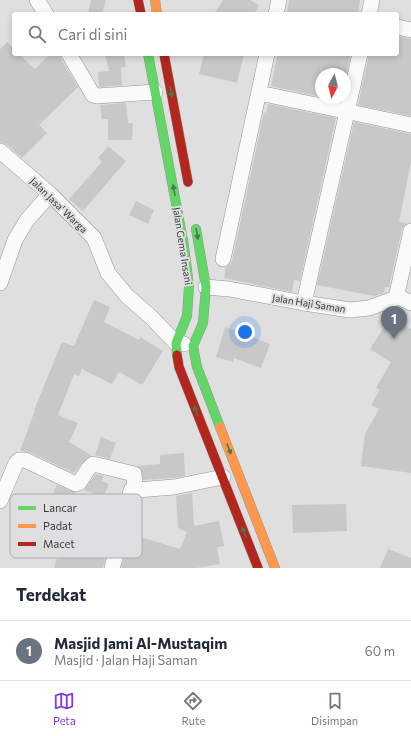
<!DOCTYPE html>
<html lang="id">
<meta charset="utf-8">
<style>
body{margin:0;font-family:Commissioner,sans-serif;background:#f2f2f3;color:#1f2937}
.compass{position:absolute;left:315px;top:68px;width:36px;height:36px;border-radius:50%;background:#fff;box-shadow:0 2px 6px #0003;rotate:187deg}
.you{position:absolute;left:245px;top:332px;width:14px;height:14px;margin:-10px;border:3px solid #fff;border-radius:50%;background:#1a73e8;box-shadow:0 0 0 6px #1a73e833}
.badge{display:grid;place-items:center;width:26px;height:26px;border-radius:50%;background:#7c3aed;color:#fff;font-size:13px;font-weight:700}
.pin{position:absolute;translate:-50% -33px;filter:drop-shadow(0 1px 2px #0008)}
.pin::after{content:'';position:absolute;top:21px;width:14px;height:12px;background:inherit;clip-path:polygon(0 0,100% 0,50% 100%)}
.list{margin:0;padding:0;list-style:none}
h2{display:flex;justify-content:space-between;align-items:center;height:52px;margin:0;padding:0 16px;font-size:17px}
h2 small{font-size:13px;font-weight:400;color:#747a83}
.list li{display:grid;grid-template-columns:26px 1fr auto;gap:12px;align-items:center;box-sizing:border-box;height:60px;padding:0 16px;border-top:1px solid #e0e1e3}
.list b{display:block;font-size:15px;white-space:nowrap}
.list p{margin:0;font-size:13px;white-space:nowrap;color:#747a83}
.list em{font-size:13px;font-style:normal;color:#747a83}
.icon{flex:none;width:22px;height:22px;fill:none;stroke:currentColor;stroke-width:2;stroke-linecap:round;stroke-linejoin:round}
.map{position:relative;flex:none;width:411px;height:568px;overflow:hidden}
.search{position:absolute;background:#fff;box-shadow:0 2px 6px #0003;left:12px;right:12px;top:12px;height:44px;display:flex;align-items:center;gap:10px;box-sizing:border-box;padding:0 14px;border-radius:4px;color:#747a83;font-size:15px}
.sheet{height:112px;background:#fff}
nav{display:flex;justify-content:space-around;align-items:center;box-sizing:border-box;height:56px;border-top:1px solid #e0e1e3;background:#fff;font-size:11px;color:#747a83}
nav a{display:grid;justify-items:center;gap:2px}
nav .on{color:#7c3aed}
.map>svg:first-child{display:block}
</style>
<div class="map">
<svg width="411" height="568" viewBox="0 0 411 568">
<rect width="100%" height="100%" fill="#dfdfdf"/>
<path fill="#c8c8c8" d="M91,0h15l-4,14h-14z
M223,0h27l9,5 -5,9h-40z
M289,0h71l-2,14h-71z
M397,36l14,3v77l-53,-11 11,-51h28z
M7,42l7,7v5h5l16,15 15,-15h10l1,5 17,28 -39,38 8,8 -25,25 -16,-14 -6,-2v-93z
M105,54h19l2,13 -5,1 1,17 -23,2 -1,-15 11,-1z
M204,54h40l-7,29 -38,-9z
M278,54h73l-6,26v-6h-24v23l-50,-11z
M126,103l2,20h5l-1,17h-24v-21h-6l-2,-14z
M268,104l68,14 -36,163 -6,-1 -2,12 -68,-14 2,-11 4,-2 2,-4 32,-149 2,1z
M354,122l57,12v28l-12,60 8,1 -5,6 -13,58h-4l-1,6 -10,3 -57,-11z
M108,146l18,15 -43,50 -14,-12 33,-37 -4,-4z
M136,201l18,9 -6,14 -19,-9z
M94,300l16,7 -6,15 35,18 1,-3 23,14 -21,34 -23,-13 -7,12 -30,-15 -3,7 -5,-2 -16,41 20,8 -9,19 22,13 -9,8 -8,10 -45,-21 -9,-1 15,-41h-1l28,-68 12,4z
M391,316l20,13v144l-50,-7 4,-32 14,-25 -8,-4 9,-15 -4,-2 15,-26 -21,-13z
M225,327l17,5v1l28,11 -9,24 -27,-10 -1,4 -17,-5z
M101,437l15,6 -6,16 -15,-4z
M184,453l1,23 -12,2 -30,2 -2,-11 -4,-3 23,-2v-9z
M96,474l8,2 -2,5 7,3 -6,13 -19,-7z
M57,485l18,7 -16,37 -18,-8z
M192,493l2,33 25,-5 5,25 -7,1 3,17 -24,4h-75l10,-34 49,15 7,-17 -9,-4 -2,-32z
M346,504l1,27 -54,2 -1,-28z
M92,520l21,9 -10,39h-49l7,-24 21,6z
M388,549l23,9v10h-31z"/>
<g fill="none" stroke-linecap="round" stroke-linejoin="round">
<g stroke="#959595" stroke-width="16">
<path id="street" d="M37,0l9,14
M276,14l3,-14
M369,14l3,-14
M397,27l14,3
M69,54l24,41 4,1 58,-4
M259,93l152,32
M0,151l50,43 44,44 14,35 19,23 24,21 25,26 8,1
M223,259l44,-205
M0,283l15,-43 12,-20 23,-26
M206,287l23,2 75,14 46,7 19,-2 27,-10h5l10,5
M396,298l15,-67
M304,303l56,-249
M135,488l2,2 37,-3 49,-10
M0,501l16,-38 3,-3h6l51,24 3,-1 9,-14 5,-5 41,10 1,14 -4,2 -11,50 -8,28"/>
</g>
<g stroke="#959595" stroke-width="10">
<path id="fast" d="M148,54l36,192 5,40 -2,30 -11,27 1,12
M196,229l10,58 -3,36 -10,23 4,21 23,60"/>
</g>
<g stroke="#959595" stroke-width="10">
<path id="slow" d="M155,0l2,14
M220,427l55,141"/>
</g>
<g stroke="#959595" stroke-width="10">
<path id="jam" d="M138,0l3,14
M164,54l24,128
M177,355l2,12 79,201"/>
</g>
<use href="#street" stroke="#fafafa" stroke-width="15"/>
<use href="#fast" stroke="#63d668" stroke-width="9"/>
<use href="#slow" stroke="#ff974d" stroke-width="9"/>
<use href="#jam" stroke="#b3261e" stroke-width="9"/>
</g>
<defs><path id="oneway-solid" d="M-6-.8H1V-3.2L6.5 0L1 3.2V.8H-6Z"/></defs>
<g fill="#4b794d">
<use href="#oneway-solid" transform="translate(171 92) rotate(80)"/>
<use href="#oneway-solid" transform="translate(174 190) rotate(-101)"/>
<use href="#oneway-solid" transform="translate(197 234) rotate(80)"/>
<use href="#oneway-solid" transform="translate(196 411) rotate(-112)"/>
<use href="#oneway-solid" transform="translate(229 449) rotate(69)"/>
<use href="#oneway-solid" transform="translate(244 532) rotate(-111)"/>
</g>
<g text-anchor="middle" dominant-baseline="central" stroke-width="4" stroke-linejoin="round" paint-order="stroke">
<g font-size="10" fill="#3b3b3b" stroke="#dfdee0">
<text transform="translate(59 205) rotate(44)">Jalan Jasa' Warga</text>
<text transform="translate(183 246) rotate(81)">Jalan Gema Insani</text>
<text transform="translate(309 303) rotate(9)">Jalan Haji Saman</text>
</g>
</g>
<rect x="10" y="494" width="132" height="64" rx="6" fill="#dfdee0" stroke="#aeadae" stroke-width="1"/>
<rect x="18" y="506" width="18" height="4" fill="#63d668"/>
<rect x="18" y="524" width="18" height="4" fill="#ff974d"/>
<rect x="18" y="542" width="18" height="4" fill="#b3261e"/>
<g font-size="11" fill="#3b3b3b">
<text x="43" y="512">Lancar</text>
<text x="43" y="530">Padat</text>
<text x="43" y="548">Macet</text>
</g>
</svg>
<svg class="compass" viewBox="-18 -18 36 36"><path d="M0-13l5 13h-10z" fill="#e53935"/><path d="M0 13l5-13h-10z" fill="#747a83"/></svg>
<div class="you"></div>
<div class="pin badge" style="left:394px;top:339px;background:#6b7280">1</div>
<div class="search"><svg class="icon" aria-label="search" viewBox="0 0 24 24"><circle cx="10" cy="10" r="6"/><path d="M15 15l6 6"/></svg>Cari di sini</div>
</div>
<section class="sheet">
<h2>Terdekat<small></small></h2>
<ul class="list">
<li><span class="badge" style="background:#6b7280">1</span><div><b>Masjid Jami Al-Mustaqim</b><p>Masjid · Jalan Haji Saman</p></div><em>60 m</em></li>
</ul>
</section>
<nav>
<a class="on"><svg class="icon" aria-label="map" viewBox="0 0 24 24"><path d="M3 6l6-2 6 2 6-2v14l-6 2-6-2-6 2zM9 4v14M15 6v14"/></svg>Peta</a>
<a><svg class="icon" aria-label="directions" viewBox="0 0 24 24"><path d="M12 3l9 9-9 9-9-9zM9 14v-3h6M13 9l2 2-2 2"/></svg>Rute</a>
<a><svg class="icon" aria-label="saved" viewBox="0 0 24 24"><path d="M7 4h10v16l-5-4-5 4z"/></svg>Disimpan</a>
</nav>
